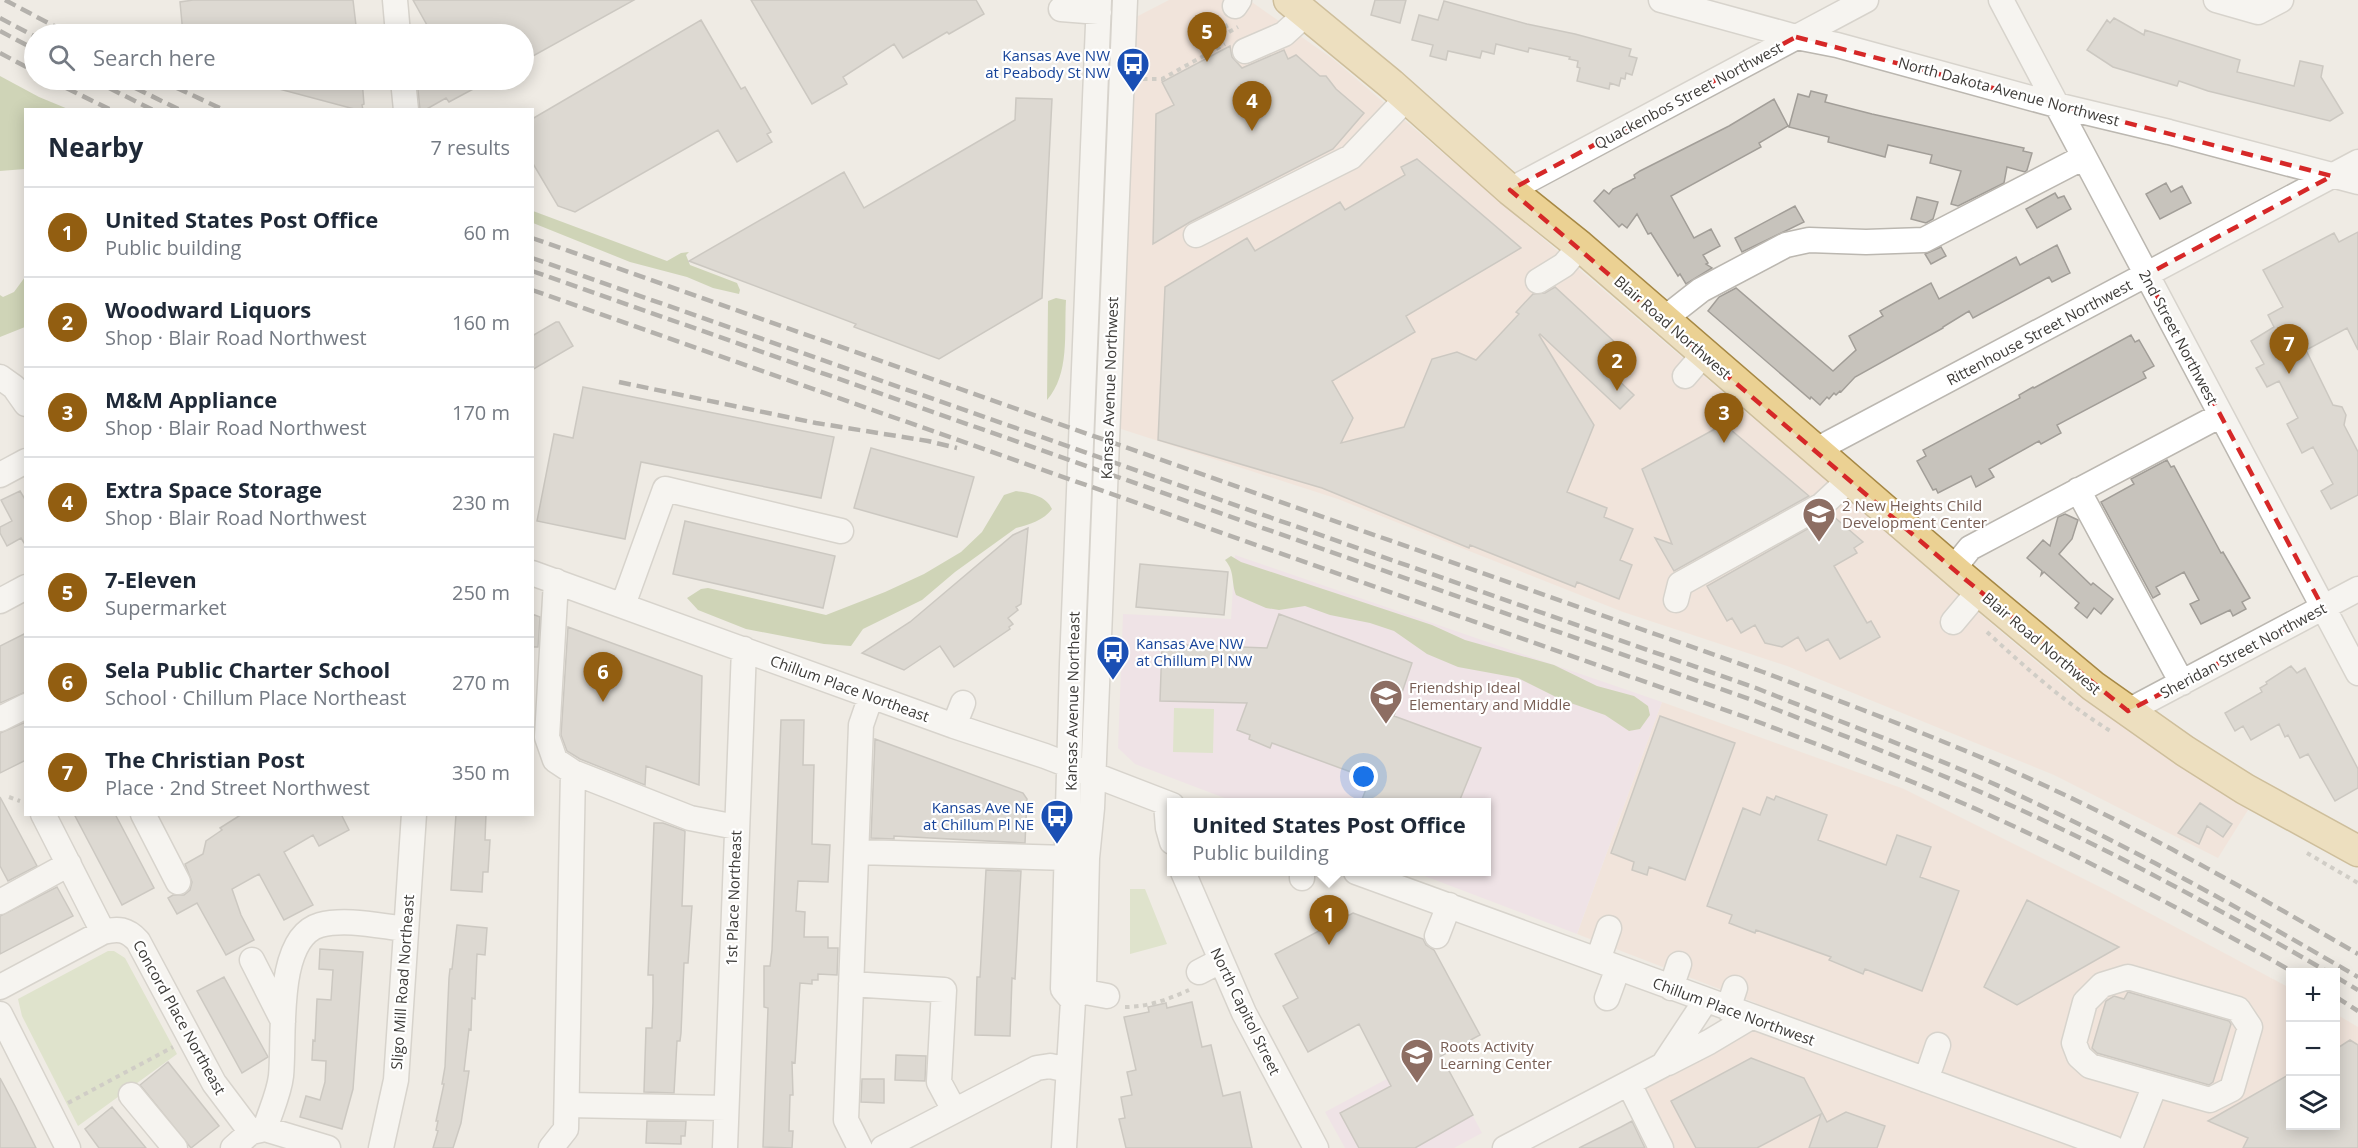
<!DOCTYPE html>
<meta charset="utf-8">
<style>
body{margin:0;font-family:"Open Sans",sans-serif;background:#f2f2f3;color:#1f2937}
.controls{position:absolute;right:18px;bottom:18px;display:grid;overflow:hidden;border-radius:0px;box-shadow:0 3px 15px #0003}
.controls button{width:54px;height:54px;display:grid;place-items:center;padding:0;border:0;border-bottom:2px solid #e0e1e3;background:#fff;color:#1f2937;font:30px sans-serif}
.you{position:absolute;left:1364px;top:777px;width:21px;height:21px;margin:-15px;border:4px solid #fff;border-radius:50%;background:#1a73e8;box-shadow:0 0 0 9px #1a73e833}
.badge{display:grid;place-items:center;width:39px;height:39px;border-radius:50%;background:#925e11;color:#fff;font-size:20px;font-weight:700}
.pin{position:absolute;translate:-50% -50px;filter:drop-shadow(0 2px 3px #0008)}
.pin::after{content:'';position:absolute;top:32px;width:21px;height:18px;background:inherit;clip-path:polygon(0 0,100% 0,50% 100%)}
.popup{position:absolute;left:1167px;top:798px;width:324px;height:78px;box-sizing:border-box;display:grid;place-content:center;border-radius:0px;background:#fff;filter:drop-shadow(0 2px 4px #0005);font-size:20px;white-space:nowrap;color:#747a83}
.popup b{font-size:22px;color:#1f2937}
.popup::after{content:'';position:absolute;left:50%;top:100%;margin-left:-12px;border:12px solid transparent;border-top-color:#fff}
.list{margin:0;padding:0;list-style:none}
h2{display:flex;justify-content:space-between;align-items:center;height:78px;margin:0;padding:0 24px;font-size:26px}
h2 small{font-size:20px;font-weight:400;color:#747a83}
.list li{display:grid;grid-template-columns:39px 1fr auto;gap:18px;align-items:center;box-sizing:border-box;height:90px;padding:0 24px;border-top:2px solid #e0e1e3}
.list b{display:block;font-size:22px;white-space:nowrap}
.list p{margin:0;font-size:20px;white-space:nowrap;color:#747a83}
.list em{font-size:20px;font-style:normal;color:#747a83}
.icon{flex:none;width:33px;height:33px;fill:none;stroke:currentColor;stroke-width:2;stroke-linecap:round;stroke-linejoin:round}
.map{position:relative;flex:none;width:2358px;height:1148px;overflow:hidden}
.search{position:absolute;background:#fff;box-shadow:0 3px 15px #0003;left:24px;top:24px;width:510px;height:66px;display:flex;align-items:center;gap:15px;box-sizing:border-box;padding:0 21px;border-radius:33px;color:#747a83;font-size:22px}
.panel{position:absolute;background:#fff;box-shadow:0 3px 15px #0003;left:24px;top:108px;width:510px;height:708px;border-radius:0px}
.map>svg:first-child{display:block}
</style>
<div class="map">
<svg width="2358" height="1148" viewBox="0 0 2358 1148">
<rect width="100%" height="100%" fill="#efebe4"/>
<path fill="#f4dcd1" d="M1169,0h80l84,59 488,417 133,116 117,99 177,119 -30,48 -164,-83 -267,-109 -164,-54 -285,-113 -220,-71 18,-411z
M1662,702l242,87 202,101 184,98v138h46v-112l22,13v121h-690l-30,-54 103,-60 15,-31 -179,-69z"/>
<path fill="#f0dae8" d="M1235,555l427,147 -85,232 -163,-62h72v-70h-251l-100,-38 -17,-16 5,-134 108,5z
M1439,1051l43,82 -28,15h-109l-20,-36z"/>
<path fill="#ccd9af" d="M1174,708l40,1 -1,44 -40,-1z
M1130,889h15l22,55 -37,10z
M108,951h6l11,7 52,96 -99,72 -56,-110 -4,-17z"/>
<path fill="#a9b882" d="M0,76l39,21 29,12 -42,1 -1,59 -25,2z
M533,211l134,50 14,-8 8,-1 -3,3 4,10 47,18 3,7 -1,4 -26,-6 -26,-11 -57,-15 -97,-39z
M25,277v50l-25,10v-42l3,2 11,-5z
M1056,298l10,2c-2,33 4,74 -19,100l1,-99z
M1016,491c15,2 30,5 36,18 -8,11 -23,16 -36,19l-61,44 -33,28 -59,29 -12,17 -27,-2 -78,-15 -48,-19 -11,-12 14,-9 7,-1 118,27 59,-23 39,-18 37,-22 21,-20 22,-37z
M1231,556l10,6 191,63 33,15 89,25 43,21 37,10 14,10 2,9 -10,14 -11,2 -24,-16 -43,-15 -44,-22 -60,-11 -31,-13 -33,-23 -24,-8 -40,-8 -25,-9 -26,4 -13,-2 -30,-13c-5,-13 -1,-24 -11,-35z"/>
<path fill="#c7c3bc" stroke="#a29e98" stroke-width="1.5" d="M193,0h160l4,34h-174l-3,-32z
M413,0h221l-110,61v-27h-92z
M751,0h225l8,14 -35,20 -2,-2 -44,26 -9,-14 -51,33 4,7 -35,20z
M1375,0h31l-6,23 -29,-8z
M1444,1l83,23 48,10 56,15 -2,7 8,2 -5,17 -6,-2 -1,6 -4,-1 -2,8 -9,-3 -1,6 -32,-8 3,-13 -3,-1 1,-6 -9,-2 1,-2 -41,-9 -1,4 -32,-8 -2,10 -12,-3 -2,7 -32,-7 -2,9 -16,-4 3,-11 -21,-5 7,-25 19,5z
M2114,18l30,17 1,-5 95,30 -3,12 57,14 6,-25 23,5 -2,11 22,36 -13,8 -122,-30 -29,-10 -2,5 -64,-19 -26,-17 20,-30 3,3z
M701,20l40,69 4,-2 26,45 -4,2 5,8 -35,20 -19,-32 -143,82 -17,-6 -26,-44v-43z
M1230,46l2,11 10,11 42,-18 4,9 8,-4 24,21h6l10,13 28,24 -31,36 -143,73 -37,22 3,-130 18,-9 -12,-23z
M265,80h97l2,24 -2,1 1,5h-5l-94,-25z
M417,80h73l-41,22 -3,-4 -21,12h-5z
M1811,91l16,4 -2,7 47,12 152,34 -1,3 9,2 -5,17 -2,2 -18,-5 -3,16 -46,23 -7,-2 10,-33 -31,-8 2,-8 -44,-10 -3,12 -57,-15 1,-5 -40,-10 9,-33 11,3z
M1016,98l36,1 -10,199 -103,61 -85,-32 2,-3 -167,-63 155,-89 20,36 151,-88z
M1774,99l14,27 -29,17 2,4 -90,49 23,42 17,-9 9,17 -17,9 5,8 -2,1 6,4 -26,16 -6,-10 -2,2 -27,-43 -3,1 -11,-20 -10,14 -5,-4 -3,3 -25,-26 10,-11 5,4 4,-5 22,-11 -1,-3 6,-4 89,-45z
M1417,159l104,89 -115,68 9,16 -83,49 21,37 -12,25 63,-16 28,-68 25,-7 19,8 43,-46 -3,-2 17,-18 12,-1 10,-6 78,72 -17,19 18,17 -14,14 -80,-75 -1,1 55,90 -27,67 40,16 -3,9 29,12 -13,31 12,5 -13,34 -42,-17 -2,5 -105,-42 -1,3 -147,-60 -164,-48 7,-153 82,-49 8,13 85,-49 5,8 60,-35 -4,-8z
M2166,183l5,9 11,-6 9,17 -31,16 -14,-25z
M2055,193l3,5 6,-2 7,13 -34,19 -11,-19z
M1917,197l21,5 -5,17 -7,4 -15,-4z
M1795,206l9,16 -62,30 -7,-14z
M2358,232v118l-11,-22 -41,22 27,55 9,2 4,8 -2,10 14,27v43l-27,14 -10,-18 12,-7 -20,-37 -11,6 -15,-29 11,-6 -19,-37 -12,6 -11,-19 8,-4 -13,-23 23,-14 -6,-12 15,-8 -20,-37 71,-37 5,9z
M2057,245l13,28 -18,9 -3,-5 -76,41 -4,-7 -26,16v1l-88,49 -14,15 -1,-1 -4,4 -2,-2 -5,6 -2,-2 -7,8 -9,-8 -1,2 -102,-88 11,-14 17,-9 97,83 23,-21 -7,-14 34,-20 -3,-5 18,-10 33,-18 8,16 77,-42 4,8z
M1941,247l5,9 -15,8 -6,-10z
M556,322h3l14,24 -41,24v-34z
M2131,335l4,7 4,-2 15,26 -11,6 3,6 -89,47 4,8 -20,11 -2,-3 -50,28 5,8 -18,10 -5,-11 -33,17 -2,-4 -3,1 -16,-29 9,-5 -3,-6 97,-52 -1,-3 14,-8 1,1z
M583,387l251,50 -13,61 -180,-36 -16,77 -88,-18 17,-87 19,4z
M1724,424l85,72 -135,75 -19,-33 17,6 -30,-75z
M871,448l103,29 -17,60 -103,-29z
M2167,460l4,7 3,-1 47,87 2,-1 27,46 -8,4 4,7 -13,7 -3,-6 -29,14 -11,-20 9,-4 -15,-28 -28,15 4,7 -7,4 -52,-96 33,-18 -3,-5z
M20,491l6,10v45l-5,-8 -14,8 -7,-13v-6l12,-6 -11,-21z
M2065,514l13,6 -6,19 -13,15 32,31 2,-2 20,16 -12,15 -7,-6 -7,10 -12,-10 4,-5 -35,-31 -3,3 1,-4 -15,-13 16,-18 7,6 8,-29z
M1832,515l31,27 -9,6 3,5 -23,13 33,57 4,-2 9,16 -40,22 -12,-20 -22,12 -8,-14 -16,10 -17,-4 -10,-18 -14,8 -9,-15 -5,3 -20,-35z
M685,521l150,35 -12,52 -150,-34z
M1028,528l-7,76 -5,3 2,3 -10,8 5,6 -4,3 1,2 -56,38 -14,-21 -36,24 -42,-17 48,-31 103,-87z
M1140,564l88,8 -4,43 -88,-8z
M532,614l8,3 -2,30h-6z
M1279,614l133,49 -18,53 87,32 -22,54h-98l9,-23 -98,-36 -2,5 -21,-9 1,-4 -13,-5 10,-27 -87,-2 2,-57 105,4z
M568,627l134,49 -3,109 -53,-19 -1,19 -65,-26 -13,-8 -6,-16z
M26,633v59l-26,11v-57z
M2291,666l6,7 8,-5 53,101v19l-23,13 -27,-47 -8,4 -12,-23 -3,2 -6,-13 -28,16 -8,-14 -8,5 -10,-18 37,-21 -2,-4 7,-4 -1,-2z
M1660,716l75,27 -50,137 -36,-13 -2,8 -15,-5 2,-8 -23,-9z
M781,720h23l-1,45h11l-2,79 18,1 -2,37 -30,-1 -2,30 9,1 -1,25h24v11h10l-1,27 -19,-1v6h-6v4l-12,-1 -5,80 -3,-1 1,33h-3l-1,36h4l-1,17 -29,-1 5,-139 -4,-1v-41h6l2,-16z
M26,722v38l-26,13v-40z
M875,739l148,54 4,6 -2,44 -131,-7v3l-23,-1z
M1776,796l51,19 -9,25 68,25 11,-30 34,12 -11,30 39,14 -37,100 -57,-22 -2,5 -34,-14 2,-3 -75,-27 -1,3 -26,-10 3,-8 -25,-9 36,-98 17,7 7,-18 7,3z
M0,797l37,69 -29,15 -8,-15z
M2200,803l32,21 -9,13 -16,-11 -8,18 -21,-11z
M74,814h41l39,74 -32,17z
M242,814h99l8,16 -30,16 -6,-11 -29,17 29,53 -29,15 -25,-46 -27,15 9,26 13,25 -28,15 -29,-52 -20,11 -9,-16 5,-3h11l6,-5 2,-8 -7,-18 18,-10 3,-13 16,-11 -2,-2z
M456,814h30l-1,26h5l-2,32h-5l-1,20 -31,-2z
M654,823h9l22,8 -3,75h10l-4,57h-4l-3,70 -1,8h-3l-3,52 -30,-1 2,-64h6l1,-25v-28h-5z
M986,870l35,1 -6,108 -3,-1 -2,58 -35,-1 2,-58h3z
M57,887l16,29 -73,38v-38z
M2027,900l92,47 -102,58 -33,-18z
M1353,913l70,26 3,6 8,5 46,85 -39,21 32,59 -58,33h-56l-19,-35 51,-27 -32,-62 -51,28 -25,-46 15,-8 -23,-44z
M457,925l30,3 -2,27 -8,-1 -2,45 -3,-1 -1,32 -2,-1 -5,42h5l-8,52 -8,25h-20l5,-17 -2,-1 2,-9h-2l8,-37h-2l3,-17 4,-89 1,-9h2z
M320,949l43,3 -10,137 -11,40 -42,-12 6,-21 14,4 5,-18 1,-21 -14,-1 1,-20 2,1 2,-42 14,1 2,-30 -14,-1z
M224,977l44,80 -26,16 -45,-82z
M2128,992l101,29 2,3 -18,58 -4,3 -112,-32 -5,-5 14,-47 8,-5 10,3z
M1192,1002l10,45 9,-2 12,51 17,-4 12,56h-126l-7,-29 6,-1 -4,-21 11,-2 -5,-23 9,-2 -12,-53 25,-5 -1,-5 18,-4 1,5z
M2350,1040l8,5v103h-115l5,-10 -40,-17 82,-47v51h46v-76z
M896,1055l30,1 -1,25 -30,-1z
M1751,1058l53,20 23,44 19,-10 39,14 -8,22h-68l12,-34 -64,34h-61l-25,-47z
M168,1062l51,64 -28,22 -51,-63z
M0,1078l15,28 21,42h-36z
M862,1079h22v24l-23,-1z
M112,1107l34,41h-47l-14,-19z
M647,1121h39l-1,15h-4v8l-35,-1z
M1632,1121l13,27h-66l42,-21z"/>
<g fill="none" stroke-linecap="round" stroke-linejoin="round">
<g stroke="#bbb7b0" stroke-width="27">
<path id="minor" d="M395,0l3,34
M1661,0l135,37 41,8 219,60 113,27 189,50
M2001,0l357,673
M2216,0l42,12 23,-12
M1235,6l4,-6
M1061,9l38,3
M1245,51l39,-17 22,-20
M403,80l3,30
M1510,190l356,-190
M1196,235l155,-78 56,-59
M1538,281l26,-16 16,-19
M1664,319l37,-29 85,-45 23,-5 57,2 58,-2 160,-83
M1685,376l19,-22
M0,377l14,10 12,17
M1816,450l542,-288
M0,475l26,-14
M2078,490l104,193
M1953,569l17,-21 251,-133
M532,573l422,153 91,30 127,49
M556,581l-9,156 8,23 18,12 117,46 46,9
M1676,600l4,-16 142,-79 28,-26
M0,601l26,-14
M623,605l42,-116 176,42
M1953,622l26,-31
M2128,711l230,-122
M0,719l26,-13
M954,726l9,-23
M1166,803l2,25 4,14
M43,814l60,118
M143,814l35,68
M857,852l210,6
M1183,872l61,141 72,135
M1356,872l757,276
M1302,878v-6
M0,902l69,-38
M1437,936l12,-31
M252,960l31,61
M1598,960l11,-32
M1199,972l21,-11
M2128,977l110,32 12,18 -18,62 -22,11 -120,-34 -11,-10 -5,-13 11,-41 17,-17z
M851,984l93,6 -5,92 15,28
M0,987l103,-55c15,-4 24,-3 35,9l76,142 37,49
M1671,988l8,-24
M1080,991l27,5
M1607,998l11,-30
M1073,1001l-10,-12 9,-325 27,-664
M1728,1009l7,-21
M0,1014l68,134
M1668,1063l41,-21 42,-25
M1926,1080l12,-35
M1629,1084l32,64
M131,1095l44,53
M567,1105l159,3
M265,1129c5,-17 14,-35 16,-53 4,-37 -7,-138 39,-151 26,-7 59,1 86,4
M233,1148l18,-16 14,-3 63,19
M381,1148l15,-68 18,-266
M551,1148l15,-19 7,-357
M725,1148l19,-499
M860,1148l-14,-28 15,-395 10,-29
M883,1148l154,-80 13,-2 18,4
M1064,1148l9,-147 11,-15 3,-128 5,-50 33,-808
M1505,1148l158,-83 43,-65
M2130,1148l25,-63"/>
</g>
<g stroke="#a68844" stroke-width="33">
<path id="major" d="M1289,0l102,84 119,106 70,56 386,334 127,106 92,65 60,38 113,62"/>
</g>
<path stroke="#aca9a3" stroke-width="4" stroke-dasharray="4.5 4.5" stroke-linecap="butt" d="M1225,24l4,8 9,-5
M1143,79h19l63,-35
M1987,632c39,36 79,72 125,100
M9,797l11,4
M2307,853l51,30
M1125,1007c23,0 44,-8 64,-17
M68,1103l105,-56"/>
<use href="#minor" stroke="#fff" stroke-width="24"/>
<use href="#major" stroke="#ebd193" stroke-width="30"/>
<path stroke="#6e6c68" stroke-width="4.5" stroke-dasharray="12 6" stroke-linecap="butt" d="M5,0l64,34
M0,18l34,18
M0,31l34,18
M0,53l34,18
M50,80l61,30
M93,80l60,30
M119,80l61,30
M160,80l64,30
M532,238l1231,434c82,31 165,62 245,97 121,53 236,119 350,185
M532,258l1224,430c82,33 165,63 245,99 123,56 240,122 357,190
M532,271l1220,429c80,31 161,62 240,97 116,51 227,112 336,175
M532,290l1213,427c80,30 162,61 240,96 105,48 208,102 308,159
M619,382l197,41 112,18 29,7
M2336,977l22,13
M2336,997l22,14"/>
</g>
<path d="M0 0H2358V1148H0ZM1796,37l536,139 -186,99 177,333 -195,103 -162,-131 -456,-390z" fill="#efebe4" fill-opacity=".55" fill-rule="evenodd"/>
<path fill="none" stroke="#d62828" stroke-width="4.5" stroke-dasharray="12 8" stroke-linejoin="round" d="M1796,37l536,139 -186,99 177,333 -195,103 -162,-131 -456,-390z"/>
<defs>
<g id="bus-pin" transform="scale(1.725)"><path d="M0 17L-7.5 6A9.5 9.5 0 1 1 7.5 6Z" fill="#1a4fb4" stroke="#fff"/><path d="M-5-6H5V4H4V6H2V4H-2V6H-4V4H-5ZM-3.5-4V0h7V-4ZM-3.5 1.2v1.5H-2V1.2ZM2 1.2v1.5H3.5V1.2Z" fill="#fff"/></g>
<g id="school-pin" transform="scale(1.725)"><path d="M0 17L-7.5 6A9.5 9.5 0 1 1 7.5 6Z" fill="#8d6e63" stroke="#fff"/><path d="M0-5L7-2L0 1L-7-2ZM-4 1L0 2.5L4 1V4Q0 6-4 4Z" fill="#fff"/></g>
</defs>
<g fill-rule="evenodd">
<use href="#bus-pin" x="1133" y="64"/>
<use href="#school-pin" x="1819" y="514"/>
<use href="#bus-pin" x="1113" y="652"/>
<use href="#school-pin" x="1386" y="696"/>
<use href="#bus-pin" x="1057" y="816"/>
<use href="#school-pin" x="1417" y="1055"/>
</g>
<g text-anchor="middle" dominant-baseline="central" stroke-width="4.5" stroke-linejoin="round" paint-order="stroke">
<g font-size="15" fill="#164399" stroke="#fff" text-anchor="end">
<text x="1110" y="55">Kansas Ave NW<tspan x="1110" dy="17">at Peabody St NW</tspan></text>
<text x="1136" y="643" text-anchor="start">Kansas Ave NW<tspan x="1136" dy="17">at Chillum Pl NW</tspan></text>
<text x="1034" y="807">Kansas Ave NE<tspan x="1034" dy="17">at Chillum Pl NE</tspan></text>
</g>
<g font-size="15" fill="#3d3b38" stroke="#fff">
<text transform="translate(2009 91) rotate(15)">North Dakota Avenue Northwest</text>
<text transform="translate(1688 95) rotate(-28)">Quackenbos Street Northwest</text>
<text transform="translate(1673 327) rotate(41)">Blair Road Northwest</text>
<text transform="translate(2039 332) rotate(-28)">Rittenhouse Street Northwest</text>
<text transform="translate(2179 337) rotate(62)">2nd Street Northwest</text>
<text transform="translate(1109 388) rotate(-88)">Kansas Avenue Northwest</text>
<text transform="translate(2042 643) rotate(40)">Blair Road Northwest</text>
<text transform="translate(2243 650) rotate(-28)">Sheridan Street Northwest</text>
<text transform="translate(850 688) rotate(20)">Chillum Place Northeast</text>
<text transform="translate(1072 701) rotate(-89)">Kansas Avenue Northeast</text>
<text transform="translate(733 898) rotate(-88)">1st Place Northeast</text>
<text transform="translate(402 982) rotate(-86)">Sligo Mill Road Northeast</text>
<text transform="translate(1246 1011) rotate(64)">North Capitol Street</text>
<text transform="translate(1734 1011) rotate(20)">Chillum Place Northwest</text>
<text transform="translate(180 1017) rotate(61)">Concord Place Northeast</text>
</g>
<g font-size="15" fill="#785e54" stroke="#fff" text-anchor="start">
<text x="1842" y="505">2 New Heights Child<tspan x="1842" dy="17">Development Center</tspan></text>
<text x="1409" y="687">Friendship Ideal<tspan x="1409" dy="17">Elementary and Middle</tspan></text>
<text x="1440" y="1046">Roots Activity<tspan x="1440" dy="17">Learning Center</tspan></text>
</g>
</g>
</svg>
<div class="controls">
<button>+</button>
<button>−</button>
<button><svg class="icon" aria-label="layers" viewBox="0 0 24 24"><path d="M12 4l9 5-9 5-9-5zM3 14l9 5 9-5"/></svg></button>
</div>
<div class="you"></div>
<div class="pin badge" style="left:1329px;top:945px">1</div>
<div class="popup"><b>United States Post Office</b>Public building</div>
<div class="pin badge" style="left:1617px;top:391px">2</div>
<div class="pin badge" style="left:1724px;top:443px">3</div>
<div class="pin badge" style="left:1252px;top:131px">4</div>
<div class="pin badge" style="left:1207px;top:62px">5</div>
<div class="pin badge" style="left:603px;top:702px">6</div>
<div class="pin badge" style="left:2289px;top:374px">7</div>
<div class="search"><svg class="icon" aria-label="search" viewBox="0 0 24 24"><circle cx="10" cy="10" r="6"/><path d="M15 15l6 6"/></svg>Search here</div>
<section class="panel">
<h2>Nearby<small>7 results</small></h2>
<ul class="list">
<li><span class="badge">1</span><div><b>United States Post Office</b><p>Public building</p></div><em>60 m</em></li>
<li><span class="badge">2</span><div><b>Woodward Liquors</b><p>Shop · Blair Road Northwest</p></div><em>160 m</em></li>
<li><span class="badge">3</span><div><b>M&amp;M Appliance</b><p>Shop · Blair Road Northwest</p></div><em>170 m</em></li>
<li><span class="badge">4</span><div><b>Extra Space Storage</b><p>Shop · Blair Road Northwest</p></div><em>230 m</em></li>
<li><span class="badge">5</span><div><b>7-Eleven</b><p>Supermarket</p></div><em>250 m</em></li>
<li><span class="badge">6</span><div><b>Sela Public Charter School</b><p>School · Chillum Place Northeast</p></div><em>270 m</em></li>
<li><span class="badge">7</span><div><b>The Christian Post</b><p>Place · 2nd Street Northwest</p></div><em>350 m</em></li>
</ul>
</section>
</div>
